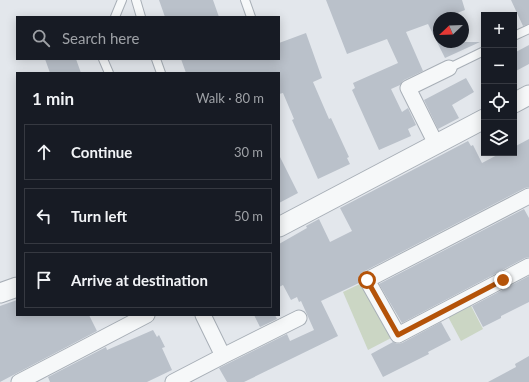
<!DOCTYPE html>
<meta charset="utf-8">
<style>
body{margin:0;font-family:Lato,sans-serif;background:#20242c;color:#f1f3f6}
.controls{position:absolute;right:12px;top:12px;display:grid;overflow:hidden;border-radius:0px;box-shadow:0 2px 10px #0003}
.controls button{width:36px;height:36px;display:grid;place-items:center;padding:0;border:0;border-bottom:1px solid #363941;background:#171b24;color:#f1f3f6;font:20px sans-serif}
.compass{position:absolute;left:433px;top:12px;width:36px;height:36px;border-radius:50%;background:#171b24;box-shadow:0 2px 10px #0003;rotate:247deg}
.stop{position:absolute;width:12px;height:12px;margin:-9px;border:3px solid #b45309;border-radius:50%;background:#fff}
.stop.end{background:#b45309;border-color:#fff;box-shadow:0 1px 4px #0008}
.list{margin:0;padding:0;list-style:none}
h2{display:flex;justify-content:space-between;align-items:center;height:52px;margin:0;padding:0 16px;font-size:17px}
h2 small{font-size:13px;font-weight:400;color:#9ea1a6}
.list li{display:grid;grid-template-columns:26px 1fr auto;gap:12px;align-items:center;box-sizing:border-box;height:56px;margin:0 8px 8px;padding:0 8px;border:1px solid #363941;border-radius:0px}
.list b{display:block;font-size:15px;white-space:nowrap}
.list em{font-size:13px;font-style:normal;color:#9ea1a6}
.icon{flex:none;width:22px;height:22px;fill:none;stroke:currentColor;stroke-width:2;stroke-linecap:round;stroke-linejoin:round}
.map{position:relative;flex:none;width:529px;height:382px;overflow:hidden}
.search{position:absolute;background:#171b24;box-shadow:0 2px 10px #0003;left:16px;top:16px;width:264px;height:44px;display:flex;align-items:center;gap:10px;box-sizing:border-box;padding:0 14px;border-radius:0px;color:#9ea1a6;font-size:15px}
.panel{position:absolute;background:#171b24;box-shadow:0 2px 10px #0003;left:16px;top:72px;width:264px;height:244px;border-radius:0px}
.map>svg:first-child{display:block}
</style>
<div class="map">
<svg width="529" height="382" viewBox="0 0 529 382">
<rect width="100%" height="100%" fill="#e3e7ec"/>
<path fill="#cbd6c4" d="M364,282l29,55 -25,13 -25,-58z
M469,302l14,27 -22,12 -15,-28z"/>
<path fill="#bac1ca" d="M159,0h54l6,17h-54z
M326,0h136l3,10 -21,8h-5v24h41l-35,16 -17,-34 -22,8 17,39 -19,9 -4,5 -9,4 11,23 6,-4 8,17 -8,4 3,7 -32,14 -27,-60 3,-2 -2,-5 45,-20 -11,-24 -40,15z
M511,0h18v24l-6,2z
M306,33l16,45 -9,4 16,37 2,-1 18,39 -2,1 3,6 -32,15 -26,-59 2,-1 -11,-26 -4,1v-21h-93l-5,-14h98v-16z
M529,45v19l-15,8v-19z
M45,59h31l5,14h-31z
M466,78l8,14 -22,13 7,13 -21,11 -14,-29z
M529,139v48l-4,1 -162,84 -4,4v7l-38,18 17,35 -94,46h-17l-8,-14 68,-34 3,7 24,-11 -13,-29 -2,1 -2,-5 -6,3 -8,-15 -4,2v-43l28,-16 -1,-2 13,-7 11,23 22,-11 -12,-23 128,-67 3,5 2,-1 9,18 19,-10h13v-6z
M279,155l19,38 -19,10z
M524,209l5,9v39l-4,1 -123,65 -23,-39z
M529,276v26l-28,14v2l-18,9 -11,-21z
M17,300v15h72l8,16 -97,51v-76z
M254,315h21l2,4 -17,8z
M441,322l10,18 -23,12 1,2 -46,23 -12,-23 22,-12 4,2 5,-1z
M153,330l4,7 2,-2 6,12 -3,1 10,22 -25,12h-97l-2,-5 58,-30 1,3z
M529,356v26h-41l28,-15 -1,-3z"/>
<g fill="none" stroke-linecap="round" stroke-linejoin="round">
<g stroke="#a8afb7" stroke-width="10">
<path id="service" d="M136,0l5,17
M245,0l6,17
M115,17l7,-17
M514,36l15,-7
M103,59l6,14
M156,59l5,14
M449,68l35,-17"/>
</g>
<g stroke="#a8afb7" stroke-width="17">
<path id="minor" d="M436,144l-28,-56 41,-20
M529,196l-162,84 31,55 131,-69
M223,356l76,-38
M19,382l128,-67
M173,382l50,-26 -20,-41"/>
</g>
<g stroke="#a8afb7" stroke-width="21">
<path id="tertiary" d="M514,103l15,-8
M279,227l205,-108
M0,293l17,-6"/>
</g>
<use href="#service" stroke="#f6f8f9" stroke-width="8"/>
<use href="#minor" stroke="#f6f8f9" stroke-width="15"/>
<use href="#tertiary" stroke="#f6f8f9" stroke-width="19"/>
</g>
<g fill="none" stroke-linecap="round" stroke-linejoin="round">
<path stroke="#b45309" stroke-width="5" d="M367,280l31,55 105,-55"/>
</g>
</svg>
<div class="controls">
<button>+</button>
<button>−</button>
<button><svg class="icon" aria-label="locate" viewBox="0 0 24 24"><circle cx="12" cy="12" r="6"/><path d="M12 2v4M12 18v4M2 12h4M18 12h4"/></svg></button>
<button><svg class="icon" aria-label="layers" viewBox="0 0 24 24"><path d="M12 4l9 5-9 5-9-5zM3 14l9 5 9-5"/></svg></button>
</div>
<svg class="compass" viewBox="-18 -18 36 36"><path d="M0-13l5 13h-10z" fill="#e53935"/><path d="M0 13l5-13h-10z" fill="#9ea1a6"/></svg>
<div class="stop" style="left:367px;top:280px"></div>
<div class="stop end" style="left:503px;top:280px"></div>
<div class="search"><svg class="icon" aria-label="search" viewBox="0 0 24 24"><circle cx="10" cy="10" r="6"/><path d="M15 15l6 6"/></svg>Search here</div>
<section class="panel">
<h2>1 min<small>Walk · 80 m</small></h2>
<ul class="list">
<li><svg class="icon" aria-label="ahead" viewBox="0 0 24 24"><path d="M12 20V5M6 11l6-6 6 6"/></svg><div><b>Continue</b></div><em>30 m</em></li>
<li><svg class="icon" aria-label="left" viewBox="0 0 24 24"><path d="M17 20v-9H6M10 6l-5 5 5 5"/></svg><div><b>Turn left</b></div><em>50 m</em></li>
<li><svg class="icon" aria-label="arrive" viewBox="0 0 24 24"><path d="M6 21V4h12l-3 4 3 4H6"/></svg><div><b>Arrive at destination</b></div></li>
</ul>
</section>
</div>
